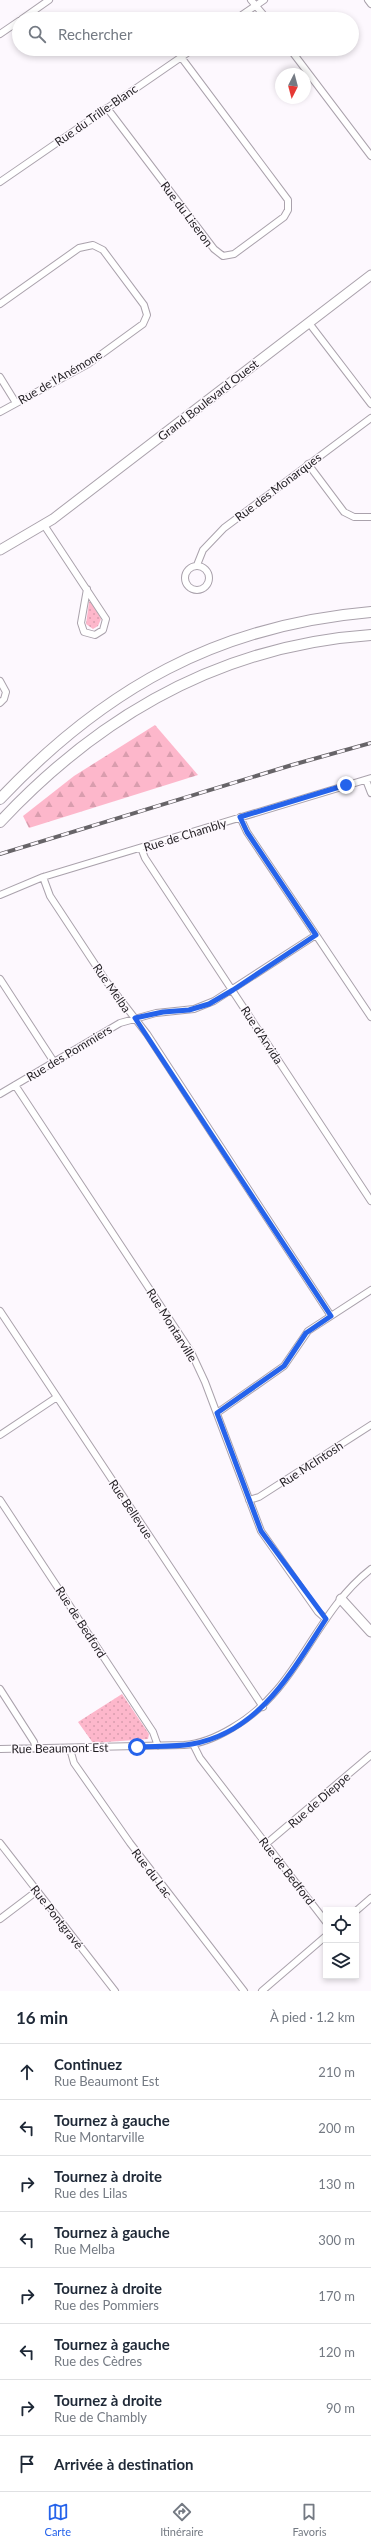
<!DOCTYPE html>
<html lang="fr">
<meta charset="utf-8">
<style>
body{margin:0;font-family:Lato,sans-serif;background:#f2f2f3;color:#1f2937}
.controls{position:absolute;right:12px;bottom:12px;display:grid;overflow:hidden;border-radius:0px;box-shadow:0 2px 6px #0003}
.controls button{width:36px;height:36px;display:grid;place-items:center;padding:0;border:0;border-bottom:1px solid #e0e1e3;background:#fff;color:#1f2937;font:20px sans-serif}
.compass{position:absolute;left:275px;top:68px;width:36px;height:36px;border-radius:50%;background:#fff;box-shadow:0 2px 6px #0003;rotate:186deg}
.stop{position:absolute;width:12px;height:12px;margin:-9px;border:3px solid #2563eb;border-radius:50%;background:#fff}
.stop.end{background:#2563eb;border-color:#fff;box-shadow:0 1px 4px #0008}
.list{margin:0;padding:0;list-style:none}
h2{display:flex;justify-content:space-between;align-items:center;height:52px;margin:0;padding:0 16px;font-size:17px}
h2 small{font-size:13px;font-weight:400;color:#747a83}
.list li{display:grid;grid-template-columns:26px 1fr auto;gap:12px;align-items:center;box-sizing:border-box;height:56px;padding:0 16px;border-top:1px solid #e0e1e3}
.list b{display:block;font-size:15px;white-space:nowrap}
.list p{margin:0;font-size:13px;white-space:nowrap;color:#747a83}
.list em{font-size:13px;font-style:normal;color:#747a83}
.icon{flex:none;width:22px;height:22px;fill:none;stroke:currentColor;stroke-width:2;stroke-linecap:round;stroke-linejoin:round}
.map{position:relative;flex:none;width:371px;height:1991px;overflow:hidden}
.search{position:absolute;background:#fff;box-shadow:0 2px 6px #0003;left:12px;right:12px;top:12px;height:44px;display:flex;align-items:center;gap:10px;box-sizing:border-box;padding:0 14px;border-radius:22px;color:#747a83;font-size:15px}
.sheet{height:500px;background:#fff}
nav{display:flex;justify-content:space-around;align-items:center;box-sizing:border-box;height:56px;border-top:1px solid #e0e1e3;background:#fff;font-size:11px;color:#747a83}
nav a{display:grid;justify-items:center;gap:2px}
nav .on{color:#2563eb}
.map>svg:first-child{display:block}
</style>
<div class="map">
<svg width="371" height="1991" viewBox="0 0 371 1991">
<defs>
<pattern id="grass-dots" width="8" height="8" patternUnits="userSpaceOnUse"><rect width="8" height="8" fill="#fdb7cb"/><path d="M2 2h.1M6 6h.1" fill="none" stroke="#d99dae" stroke-width="1.8" stroke-linecap="round"/></pattern>
<pattern id="forest-firs" width="22" height="20" patternUnits="userSpaceOnUse"><rect width="22" height="20" fill="#fdb7cb"/><path d="M5 1l3.5 6h-7zM16 11l3.5 6h-7z" fill="#d99dae"/></pattern>
</defs>
<rect width="100%" height="100%" fill="#fdf8fe"/>
<path fill="url(#grass-dots)" d="M91,601l10,18 -3,7 -5,3 -7,-5 3,-22z
M122,1694l27,40 -1,5 -55,4 -15,-21z"/>
<path fill="url(#forest-firs)" d="M155,725l43,50 -169,53 -6,-12 51,-40z"/>
<g fill="none" stroke-linecap="round" stroke-linejoin="round">
<g stroke="#aaa2ac" stroke-width="8">
<path id="street" d="M251,0l16,19
M368,0l3,4
M22,19l27,-19
M236,19l28,-19
M0,34l19,-13
M290,49l81,107
M107,108l107,141 9,7 11,-2 50,-37 4,-7v-10l-107,-143
M0,182l193,-133
M0,304l79,-56 14,-3 10,5 41,55 3,10 -4,9 -55,40 -88,48
M309,323l62,81
M0,377l16,26
M308,464l36,48 10,5h17
M44,525l62,94 -3,11 -8,5 -11,-3 -3,-9 6,-34
M197,565l6,-15 21,-22 147,-110
M185 578a12 12 0 1 1 24 0a12 12 0 1 1-24 0Z
M0,681l6,11 -2,7 -4,4
M366,780l5,13
M240,817l7,15 124,185
M141,848l4,10 226,343
M43,877l7,19 56,85 41,53 184,282
M0,895l43,-18 328,-99
M0,979l54,83
M15,1085l176,267 14,30 56,149 57,81 8,7
M0,1094l120,-71 36,-10 38,-4 20,-8 102,-66
M0,1311l263,396
M217,1413l67,-47 24,-35 63,-41
M0,1435l57,-38
M0,1500l153,232 5,14
M249,1500l10,-3 112,-72
M0,1689l34,53 2,7
M193,1744l7,14 126,164
M0,1749l184,-4c17,-1 33,-8 48,-17 68,-39 80,-113 139,-159
M70,1749l4,14 56,80 114,148
M0,1843l115,148
M266,1844l105,-89
M356,1911l15,-13
M0,1919l37,-28
M262,1991l64,-55"/>
</g>
<g stroke="#aaa2ac" stroke-width="11">
<path id="secondary" d="M0,550l53,-31 318,-244
M341,1599l30,33"/>
</g>
<g stroke="#aaa2ac" stroke-width="12">
<path id="primary" d="M0,799c105,-111 218,-174 371,-187
M0,822c100,-107 222,-177 371,-187"/>
</g>
<use href="#street" stroke="#fff" stroke-width="6"/>
<use href="#secondary" stroke="#fff" stroke-width="9"/>
<use href="#primary" stroke="#fff" stroke-width="10"/>
<g stroke="#676468" stroke-width="4">
<path id="rail" d="M0,854l292,-89 79,-22"/>
</g>
<use href="#rail" stroke="#fdf8fe" stroke-width="2.5" stroke-dasharray="8" stroke-linecap="butt"/>
</g>
<g fill="none" stroke-linecap="round" stroke-linejoin="round">
<path stroke="#2563eb" stroke-width="5" d="M137,1747c18,-1 37,0 55,-3 68,-12 100,-73 134,-125l-65,-88 -44,-118 67,-47 22,-33 25,-17 -196,-298 28,-6 26,-2 20,-6 24,-14 83,-55 -69,-103 -7,-15 106,-32"/>
</g>
<g text-anchor="middle" dominant-baseline="central" stroke-width="3" stroke-linejoin="round" paint-order="stroke">
<g font-size="12" fill="#211e22" stroke="#fdf8fe">
<text transform="translate(96 115) rotate(-35)">Rue du Trille-Blanc</text>
<text transform="translate(187 214) rotate(53)">Rue du Liseron</text>
<text transform="translate(60 377) rotate(-30)">Rue de l'Anémone</text>
<text transform="translate(208 400) rotate(-38)">Grand Boulevard Ouest</text>
<text transform="translate(278 487) rotate(-37)">Rue des Monarques</text>
<text transform="translate(185 835) rotate(-17)">Rue de Chambly</text>
<text transform="translate(112 988) rotate(55)">Rue Melba</text>
<text transform="translate(262 1035) rotate(57)">Rue d'Arvida</text>
<text transform="translate(69 1053) rotate(-31)">Rue des Pommiers</text>
<text transform="translate(172 1325) rotate(58)">Rue Montarville</text>
<text transform="translate(311 1464) rotate(-33)">Rue McIntosh</text>
<text transform="translate(131 1509) rotate(56)">Rue Bellevue</text>
<text transform="translate(81 1622) rotate(57)">Rue de Bedford</text>
<text transform="translate(60 1748) rotate(-1)">Rue Beaumont Est</text>
<text transform="translate(319 1800) rotate(-41)">Rue de Dieppe</text>
<text transform="translate(287 1871) rotate(52)">Rue de Bedford</text>
<text transform="translate(152 1873) rotate(53)">Rue du Lac</text>
<text transform="translate(57 1917) rotate(52)">Rue Pontgravé</text>
</g>
</g>
</svg>
<div class="controls">
<button><svg class="icon" aria-label="locate" viewBox="0 0 24 24"><circle cx="12" cy="12" r="6"/><path d="M12 2v4M12 18v4M2 12h4M18 12h4"/></svg></button>
<button><svg class="icon" aria-label="layers" viewBox="0 0 24 24"><path d="M12 4l9 5-9 5-9-5zM3 14l9 5 9-5"/></svg></button>
</div>
<svg class="compass" viewBox="-18 -18 36 36"><path d="M0-13l5 13h-10z" fill="#e53935"/><path d="M0 13l5-13h-10z" fill="#747a83"/></svg>
<div class="stop" style="left:137px;top:1747px"></div>
<div class="stop end" style="left:346px;top:785px"></div>
<div class="search"><svg class="icon" aria-label="search" viewBox="0 0 24 24"><circle cx="10" cy="10" r="6"/><path d="M15 15l6 6"/></svg>Rechercher</div>
</div>
<section class="sheet">
<h2>16 min<small>À pied · 1.2 km</small></h2>
<ul class="list">
<li><svg class="icon" aria-label="ahead" viewBox="0 0 24 24"><path d="M12 20V5M6 11l6-6 6 6"/></svg><div><b>Continuez</b><p>Rue Beaumont Est</p></div><em>210 m</em></li>
<li><svg class="icon" aria-label="left" viewBox="0 0 24 24"><path d="M17 20v-9H6M10 6l-5 5 5 5"/></svg><div><b>Tournez à gauche</b><p>Rue Montarville</p></div><em>200 m</em></li>
<li><svg class="icon" aria-label="right" viewBox="0 0 24 24"><path d="M7 20v-9h11M14 6l5 5-5 5"/></svg><div><b>Tournez à droite</b><p>Rue des Lilas</p></div><em>130 m</em></li>
<li><svg class="icon" aria-label="left" viewBox="0 0 24 24"><path d="M17 20v-9H6M10 6l-5 5 5 5"/></svg><div><b>Tournez à gauche</b><p>Rue Melba</p></div><em>300 m</em></li>
<li><svg class="icon" aria-label="right" viewBox="0 0 24 24"><path d="M7 20v-9h11M14 6l5 5-5 5"/></svg><div><b>Tournez à droite</b><p>Rue des Pommiers</p></div><em>170 m</em></li>
<li><svg class="icon" aria-label="left" viewBox="0 0 24 24"><path d="M17 20v-9H6M10 6l-5 5 5 5"/></svg><div><b>Tournez à gauche</b><p>Rue des Cèdres</p></div><em>120 m</em></li>
<li><svg class="icon" aria-label="right" viewBox="0 0 24 24"><path d="M7 20v-9h11M14 6l5 5-5 5"/></svg><div><b>Tournez à droite</b><p>Rue de Chambly</p></div><em>90 m</em></li>
<li><svg class="icon" aria-label="arrive" viewBox="0 0 24 24"><path d="M6 21V4h12l-3 4 3 4H6"/></svg><div><b>Arrivée à destination</b></div></li>
</ul>
</section>
<nav>
<a class="on"><svg class="icon" aria-label="map" viewBox="0 0 24 24"><path d="M3 6l6-2 6 2 6-2v14l-6 2-6-2-6 2zM9 4v14M15 6v14"/></svg>Carte</a>
<a><svg class="icon" aria-label="directions" viewBox="0 0 24 24"><path d="M12 3l9 9-9 9-9-9zM9 14v-3h6M13 9l2 2-2 2"/></svg>Itinéraire</a>
<a><svg class="icon" aria-label="saved" viewBox="0 0 24 24"><path d="M7 4h10v16l-5-4-5 4z"/></svg>Favoris</a>
</nav>
